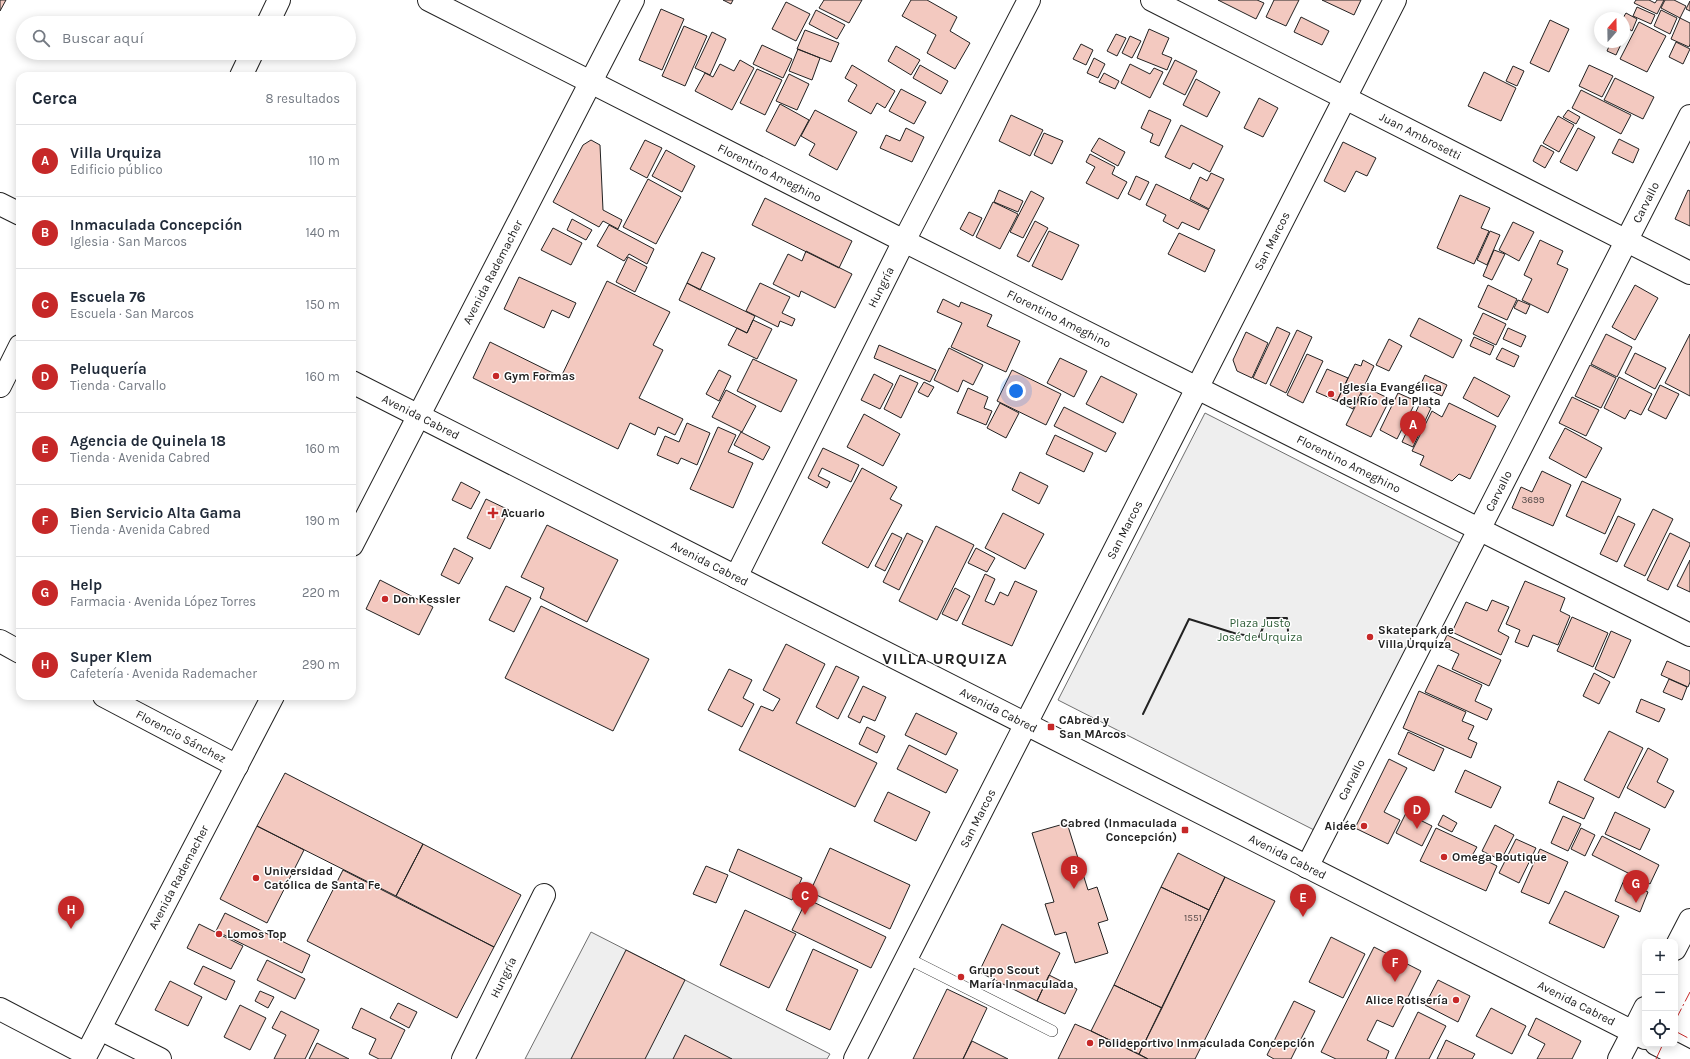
<!DOCTYPE html>
<html lang="es">
<meta charset="utf-8">
<style>
body{margin:0;font-family:Karla,sans-serif;background:#f2f2f3;color:#1f2937}
.controls{position:absolute;right:12px;bottom:12px;display:grid;overflow:hidden;border-radius:8px;box-shadow:0 2px 10px #0003}
.controls button{width:36px;height:36px;display:grid;place-items:center;padding:0;border:0;border-bottom:1px solid #e0e1e3;background:#fff;color:#1f2937;font:20px sans-serif}
.compass{position:absolute;left:1594px;top:12px;width:36px;height:36px;border-radius:50%;background:#fff;box-shadow:0 2px 10px #0003;rotate:20deg}
.you{position:absolute;left:1016px;top:391px;width:14px;height:14px;margin:-10px;border:3px solid #fff;border-radius:50%;background:#1a73e8;box-shadow:0 0 0 6px #1a73e833}
.badge{display:grid;place-items:center;width:26px;height:26px;border-radius:50%;background:#c62828;color:#fff;font-size:13px;font-weight:700}
.pin{position:absolute;translate:-50% -33px;filter:drop-shadow(0 1px 2px #0008)}
.pin::after{content:'';position:absolute;top:21px;width:14px;height:12px;background:inherit;clip-path:polygon(0 0,100% 0,50% 100%)}
.list{margin:0;padding:0;list-style:none}
h2{display:flex;justify-content:space-between;align-items:center;height:52px;margin:0;padding:0 16px;font-size:17px}
h2 small{font-size:13px;font-weight:400;color:#747a83}
.list li{display:grid;grid-template-columns:26px 1fr auto;gap:12px;align-items:center;box-sizing:border-box;height:72px;padding:0 16px;border-top:1px solid #e0e1e3}
.list b{display:block;font-size:15px;white-space:nowrap}
.list p{margin:0;font-size:13px;white-space:nowrap;color:#747a83}
.list em{font-size:13px;font-style:normal;color:#747a83}
.icon{flex:none;width:22px;height:22px;fill:none;stroke:currentColor;stroke-width:2;stroke-linecap:round;stroke-linejoin:round}
.map{position:relative;flex:none;width:1690px;height:1059px;overflow:hidden}
.search{position:absolute;background:#fff;box-shadow:0 2px 10px #0003;left:16px;top:16px;width:340px;height:44px;display:flex;align-items:center;gap:10px;box-sizing:border-box;padding:0 14px;border-radius:22px;color:#747a83;font-size:15px}
.panel{position:absolute;background:#fff;box-shadow:0 2px 10px #0003;left:16px;top:72px;width:340px;height:628px;border-radius:12px}
.map>svg:first-child{display:block}
</style>
<div class="map">
<svg width="1690" height="1059" viewBox="0 0 1690 1059">
<rect width="100%" height="100%" fill="#fff"/>
<path fill="#eee" stroke="#6f6f6f" d="M1205,413l255,130 -142,289 -260,-132z
M591,932l239,122 -3,5h-302z"/>
<path fill="#f3c9c0" stroke="#222" d="M0,0h6l-6,11z
M723,0h10l-2,4z
M824,0h38l-13,23 -30,-15z
M911,0h16l30,17 -7,14 20,12 -15,26 -28,-16 9,-18 -34,-19z
M1218,0h39l7,3 -8,16z
M1274,0h25l-13,26 -20,-9z
M1322,0h39l-7,15z
M1636,0h13l6,3 2,-3h7l-7,14 -23,-11z
M1665,0h9l12,6 -6,12 -19,-10z
M1690,1v10l-4,-2z
M786,2l24,12 -14,27 -24,-12z
M1637,7l18,8 -4,9 -18,-8z
M661,9l23,10 -22,51 -23,-10z
M816,10l29,15 -8,14 -28,-15z
M1661,10l16,8 -7,16 -16,-8z
M1626,13l11,6 -5,12 -3,-2 -5,9 -1,-20z
M1301,17l28,14 -7,14 -28,-13z
M1680,18l10,5v21l-1,3 -18,-8z
M1550,20l19,9 -20,43 -19,-9z
M1639,22l27,14 -19,36 -27,-13z
M684,26l23,10 -22,50 -23,-10z
M1149,29l20,9 -7,16 10,4 -5,12 -30,-12z
M805,30l34,13 -8,19 -34,-13z
M712,32l14,7 -16,36 -15,-7z
M1116,34l10,4 -9,18 -10,-5z
M1130,36l11,5 -9,17 -10,-5z
M1611,42h11l-6,13 -9,-4z
M1676,42l14,7 -7,15 -14,-7z
M1081,44l12,6 -7,15 -13,-6z
M762,45l30,14 -9,19 -30,-14z
M896,46l24,14 -9,15 -23,-14z
M798,49l22,9 -8,22 -23,-9z
M1094,58l11,6 -7,14 -11,-5z
M740,60l14,8 -22,42 -37,-19 10,-18 8,4 7,-13 14,7z
M1175,60l22,11 -12,24 -22,-11z
M1130,64l20,10 4,-6 9,4 -13,26 -29,-15z
M852,65l43,26 -10,17 -8,-5 -6,11 -23,-13 9,-16 -12,-7z
M920,65l28,16 -7,13 -28,-16z
M1589,65l24,11 -11,21 -23,-11z
M1513,66l11,5 -7,15 -11,-5z
M757,69l25,11 -17,35 -25,-12z
M1484,72l32,16 -15,33 -33,-15z
M1104,73l15,8 -4,8 -16,-7z
M789,74l20,10 -12,26 -21,-9z
M1615,78l39,19 -11,22 -39,-19z
M1196,79l24,13 -13,25 -24,-12z
M901,89l25,13 -12,22 -25,-13z
M1581,90l50,25 -10,19 -49,-26z
M1259,98l19,10 -15,29 -19,-9z
M780,104l29,16 -14,26 -29,-15z
M815,110l42,22 -20,38 -28,-15 6,-11 -14,-8z
M1149,110l22,10 -12,26 -9,-4 3,-8 -12,-6z
M1568,110l12,7 -4,7 -13,-7z
M1011,115l32,15 -13,26 -31,-15z
M1558,116l16,9 -15,27 -16,-9z
M1181,125l42,21 -13,26 -17,-9 -3,6 -25,-12z
M906,128l18,9 -12,25 -32,-14 6,-13 14,6z
M1578,128l17,9 -18,34 -17,-9z
M1044,133l19,8 -11,23 -18,-9z
M1099,138l26,14 -7,14 -27,-15z
M1619,139l20,10 -6,14 -21,-10z
M591,140l9,5 3,65 19,10 -4,9 -15,-8 -4,6 -46,-25 30,-57z
M645,140l17,8 -15,30 -17,-9z
M1343,142l33,16 -9,18 -11,-5 -11,21 -21,-11z
M1541,145l13,7 -9,16 -12,-7z
M666,150l29,16 -13,26 -30,-16z
M1090,154l25,13 -3,7 15,8 -9,17 -32,-16 9,-16 -9,-5z
M1211,173l13,6 -15,30 -19,-10 10,-22 7,4z
M1136,176l13,6 -9,18 -12,-6z
M648,179l33,18 -25,47 -33,-17z
M1156,184l53,26 -10,20 -17,-8 -4,7 -15,-8 3,-6 -20,-10z
M999,190l24,11 -5,11 -24,-10z
M1688,190l2,1v35l-15,-7z
M1031,191l13,7 -21,40 -13,-6z
M1460,195l30,13 -9,20 8,3 -15,33 -37,-16z
M765,198l87,43 -13,27 -87,-43z
M993,202l25,12 -18,35 -24,-12z
M969,212l13,6 -9,18 -13,-7z
M572,219l20,11 -6,10 -19,-10z
M1035,221l13,7 -19,34 -12,-6z
M1513,222l21,10 -15,29 -20,-11z
M609,225l45,24 -7,15 -18,-10 -5,7 -27,-15z
M553,228l29,15 -11,22 -30,-15z
M1049,231l30,14 -17,35 -30,-14z
M1490,231l10,4 -13,30 -10,-5z
M1179,233l36,17 -10,22 -37,-18z
M1540,240l23,11 -6,13 11,5 -20,44 -26,-13 10,-21 -8,-4z
M1494,250l11,4 -13,26 -9,-4z
M806,251l46,23 -17,34 -34,-17 -2,6 -26,-13 15,-30 14,7z
M702,252l13,6 -15,32 -13,-7z
M628,257l19,10 -12,25 -19,-10z
M519,277l57,26 -7,15 -17,-8 -8,18 -40,-19z
M607,281l63,31 -17,33 10,5 -24,48 44,21 -8,16 -17,-8 -3,8 -25,-12 -12,26 -145,-71 17,-36 71,35z
M687,283l68,33 -8,17 -68,-33z
M760,283l30,14 -8,16 13,6 -3,7 -12,-5 -2,6 -32,-16z
M1488,285l29,14 -10,21 -29,-13z
M1635,285l23,13 -23,42 -23,-13z
M943,299l16,8 2,-5 31,13 -5,11 33,15 -14,31 -55,-25 11,-24 -25,-11z
M1518,300l12,5 -4,9 -12,-6z
M1483,313l23,11 -10,21 -23,-11z
M1419,318l43,22 -9,18 -43,-22z
M753,320l19,9 -15,30 -29,-14 9,-17 10,5z
M1277,327l13,6 -24,51 -13,-6z
M1508,328l18,8 -5,11 -18,-8z
M1297,330l15,7 -26,56 -16,-8z
M1246,332l22,11 -16,35 -15,-7 -4,-11z
M1606,334l26,13 -15,30 -26,-13z
M1690,334v62l-25,-13z
M1474,337l20,9 -4,9 -20,-9z
M1389,339l13,7 -13,25 -13,-6z
M879,345l57,25 -6,12 -56,-24z
M949,348l34,17 -10,20 -10,-5 -5,12 -24,-12z
M1502,348l17,8 -5,11 -18,-8z
M1635,353l31,15 -11,21 -30,-16z
M1307,354l16,7 -20,42 -16,-8z
M1060,358l27,13 -13,26 -27,-14z
M753,359l44,21 -16,32 -44,-21z
M1363,360l11,6 -21,43 -16,-8 18,-37 6,2z
M1590,365l26,13 -15,30 -26,-12z
M1327,369l21,9 -11,23 -21,-9z
M719,370l12,6 -12,25 -13,-7z
M1012,370l49,24 -15,31 -49,-24z
M874,374l19,10 -13,25 -19,-9z
M900,375l18,8 -17,35 -17,-9z
M1425,375l22,10 -5,11 -22,-10z
M1101,376l36,18 -14,29 -37,-19z
M1474,377l36,19 -12,21 -35,-19z
M1619,377l33,17 -11,21 -11,-5 -5,9 -21,-11z
M924,382l10,5 -6,10 -10,-5z
M1660,385l19,9 -13,25 -18,-9z
M1365,387l25,12 -19,38 -25,-12z
M968,388l20,9 -4,11 8,3 -6,14 -29,-12z
M726,390l30,16 -14,26 -30,-15z
M1398,393l18,8 -19,38 -17,-9z
M1572,397l27,13 -13,26 -27,-13z
M1000,403l19,10 -13,25 -19,-10z
M1420,403l11,5 -18,39 -11,-5z
M1449,403l47,23 -26,53 -11,-5 -7,7 -32,-16 4,-9 -12,-5 20,-40 10,6z
M1064,407l52,26 -10,19 -52,-26z
M864,414l36,20 -17,32 -36,-19z
M687,423l23,10 -13,32 -16,-7 -3,6 -21,-9 8,-19 14,6z
M718,427l18,8 -8,17 25,11 -20,45 -43,-19z
M1565,428l37,20 -16,30 -37,-20z
M741,432l29,15 -7,13 -29,-15z
M1055,435l38,18 -9,19 -38,-18z
M823,448l36,17 -8,17 -29,-14 -4,8 12,6 -3,6 -19,-10z
M862,468l35,19 -7,12 12,6 -34,63 -46,-25z
M1542,471l29,14 -18,41 -41,-18 9,-21 11,5z
M1020,472l28,14 -9,18 -27,-14z
M1582,481l39,18 -16,35 -39,-18z
M461,482l19,10 -9,17 -19,-9z
M486,499l23,11 -19,39 -23,-11z
M1653,509l20,10 -28,57 -21,-10z
M1003,513l41,21 -19,35 -40,-21z
M1618,516l17,8 -18,38 -17,-8z
M547,525l71,35 -31,62 -47,-24 4,-10 -23,-11z
M936,526l38,19 -37,75 -38,-19z
M892,533l10,5 -17,33 -10,-5z
M907,533l16,8 -24,49 -16,-8z
M1670,533l20,10v2l-22,45 -21,-10z
M454,548l19,10 -14,26 -18,-9z
M976,548l19,10 -8,14 -19,-9z
M1690,560v32l-13,-6z
M985,574l10,5 -10,22 9,4 6,-13 8,4 7,-15 22,10 -25,55 -50,-22z
M380,580l53,27 -14,28 -53,-26z
M1525,581l40,17 -5,13 10,5 -12,29 -25,-10 -5,12 -13,-5 5,-12 -14,-6z
M506,586l25,12 -17,34 -25,-12z
M955,588l15,8 -13,25 -15,-7z
M1492,600l17,7 -11,24 11,6 -8,18 -49,-23 14,-30 21,9z
M541,606l108,53 -36,72 -108,-53z
M1572,617l36,16 -15,34 -36,-16z
M1611,631l20,9 -17,38 -19,-9z
M1447,635l54,25 -12,26 -37,-17 7,-15 -17,-8z
M786,644l39,20 -29,59 81,40 -22,44 -116,-57 22,-44 12,5 7,-12 -17,-9z
M1667,661l23,10v11l-2,5 -27,-12z
M1438,665l44,20 -7,16 17,8 -5,11 -62,-28z
M836,666l23,11 -21,42 -22,-12z
M729,669l23,11 -9,18 11,6 -12,23 -34,-17z
M1594,673l16,9 -11,22 -16,-8z
M1669,679l18,8 -5,13 -19,-8z
M863,686l23,11 -11,24 -12,-5 -3,7 -12,-6z
M1419,691l47,21 -4,9 12,5 -6,13 9,4 -6,15 -68,-30z
M1641,699l24,10 -6,13 -23,-10z
M916,713l41,20 -11,22 -41,-20z
M867,727l18,9 -8,17 -18,-9z
M1609,731l34,17 -24,50 -35,-18z
M1408,732l36,17 -10,22 -36,-17z
M909,745l49,25 -12,23 -49,-24z
M1648,748l20,11 -11,23 17,9 -9,17 -38,-20z
M1389,759l18,9 -23,44 16,8 -12,24 -33,-16z
M1465,770l36,17 -10,21 -36,-16z
M285,773l138,71 -27,52 -139,-70z
M1558,781l36,17 -10,21 -35,-16z
M888,792l42,20 -14,29 -42,-20z
M1615,812l35,17 -10,21 -35,-16z
M1406,813l26,13 -10,20 -26,-13z
M1443,815l14,8 -5,9 -14,-7z
M1563,816l18,8 -13,27 -17,-8z
M1067,823l21,67 9,-3 11,33 -10,3 10,30 -33,10 -9,-31 -11,3 -10,-31 9,-2 -22,-69z
M1495,825l19,10 -13,25 -19,-9z
M257,826l47,24 -37,73 -47,-24z
M1436,828l41,19 -4,7 24,12 -11,25 -66,-30z
M1581,828l14,7 -10,21 -14,-7z
M1602,836l57,29 -9,19 -58,-29z
M1516,839l20,9 -17,35 -20,-10z
M423,844l98,51 -27,52 -98,-51z
M830,848l80,37 -20,44 -80,-37z
M738,849l64,29 -10,22 -63,-29z
M1540,849l28,13 -19,42 -28,-12z
M1178,853l47,24 -16,33 -48,-23z
M706,866l22,9 -12,28 -23,-9z
M343,870l151,77 -37,71 -150,-77z
M1225,877l50,24 -80,158h-47l-9,-5z
M1624,880l24,12 -8,20 -25,-11z
M1161,887l48,23 -47,98 -48,-23z
M1565,891l54,25 -15,32 -55,-25z
M807,899l79,38 -15,31 -79,-38z
M745,910l51,24 -27,54 -49,-23z
M225,913l85,42 -8,18 -86,-42z
M199,924l44,22 -12,23 -44,-21z
M1002,924l58,29 -23,48 -58,-29z
M1331,937l34,17 -22,44 -34,-16z
M1374,947l47,24 -28,56 -16,-7 -10,20 22,11 -3,8h-50l-15,-7z
M813,949l45,21 -28,60 -44,-20z
M626,950l59,30 -40,79h-74z
M267,960l38,19 -10,20 -38,-19z
M203,966l32,15 -9,19 -32,-16z
M1049,975l28,14 -12,25 -28,-13z
M1438,980l32,16 -12,26 -33,-17z
M170,981l32,16 -14,29 -33,-16z
M1114,985l48,23 -23,46 -48,-23z
M947,989l40,19 -24,51h-50z
M260,991l14,6 -6,11 -13,-7z
M1294,1001l21,10 -24,48h-17l-7,-4z
M398,1003l19,9 -8,16 -19,-10z
M240,1005l26,13 -16,32 -26,-13z
M361,1008l44,22 -14,29h-12l-10,-5 7,-15 -24,-11z
M1491,1008l35,18 -14,28 -36,-18z
M281,1011l38,19 -14,29h-31l12,-24 -14,-7z
M1418,1012l28,14 -17,33h-34z
M1536,1018l45,23 -9,18h-35l8,-15 -17,-9z
M1075,1024l16,7 57,28h-90z
M685,1035l47,24h-59z
M1446,1040l29,14 -3,5h-35z
M972,1041l36,18h-45z
M317,1043l32,16h-40z"/>
<g fill="none" stroke-linecap="round" stroke-linejoin="round">
<g stroke="#222" stroke-width="12">
<path id="service" d="M907,958l145,73"/>
</g>
<g stroke="#222" stroke-width="24">
<g id="minor">
<path id="s1" d="M429,0l475,241 786,394"/>
<path id="s2" d="M1152,0l538,273"/>
<path d="M268,23l11,-23"/>
<path d="M241,76l11,-23"/>
<path d="M0,386l20,-40"/>
<path id="s3" d="M736,577l168,-336 125,-241"/>
<path d="M0,641l20,11"/>
<path id="s4" d="M104,696l133,70"/>
<path id="s5" d="M1307,867l383,-751"/>
<path d="M0,1009l86,45"/>
<path d="M100,1029l60,30"/>
<path id="s6" d="M463,1059l81,-164"/>
<path id="s7" d="M855,1059l540,-1059"/>
</g>
</g>
<g stroke="#222" stroke-width="24">
<g id="secondary">
<path d="M0,204l20,10"/>
<path id="s8" d="M352,382l1281,650 12,-24"/>
<path d="M1675,949l15,-29"/>
</g>
</g>
<g stroke="#222" stroke-width="24">
<g id="primary">
<path id="s9" d="M352,545l281,-545"/>
<path d="M1656,1044l29,15"/>
<path id="s10" d="M84,1059l189,-363"/>
<path d="M1619,1059l14,-27 12,6"/>
</g>
</g>
<use href="#service" stroke="#fff" stroke-width="11"/>
<use href="#minor" stroke="#fff" stroke-width="22"/>
<use href="#secondary" stroke="#fff" stroke-width="22"/>
<use href="#primary" stroke="#fff" stroke-width="22"/>
<path stroke="#222" stroke-width="2" d="M1143,714l46,-95 48,15 22,3 8,-19h20l1,13"/>
<path stroke="#c62828" stroke-width="1" stroke-dasharray="14 3 2 3" stroke-linecap="butt" d="M1675,1021l15,-29
M1675,1031l15,8
M1656,1059l7,-15"/>
</g>
<g fill="#c62828" stroke="#fff" stroke-width="1.5">
<circle cx="496" cy="376" r="4"/>
<circle cx="1331" cy="394" r="4"/>
<path d="M491 507h4v4h4v4h-4v4h-4v-4h-4v-4h4z"/>
<circle cx="385" cy="599" r="4"/>
<circle cx="1370" cy="637" r="4"/>
<rect x="1047" y="723" width="8" height="8" rx="2"/>
<circle cx="1364" cy="826" r="4"/>
<rect x="1181" y="826" width="8" height="8" rx="2"/>
<circle cx="1444" cy="857" r="4"/>
<circle cx="256" cy="878" r="4"/>
<circle cx="219" cy="934" r="4"/>
<circle cx="961" cy="977" r="4"/>
<circle cx="1456" cy="1000" r="4"/>
<circle cx="1090" cy="1043" r="4"/>
</g>
<g text-anchor="middle" dominant-baseline="central" stroke-width="3" stroke-linejoin="round" paint-order="stroke">
<g font-size="10" fill="#564c4a">
<text x="1533" y="500">3699</text>
<text x="1193" y="918">1551</text>
</g>
<g font-size="12" fill="#222" stroke="#fff">
<text stroke="none"><textPath href="#s2" startOffset="301">Juan Ambrosetti</textPath></text>
<text stroke="none"><textPath href="#s1" startOffset="382">Florentino Ameghino</textPath></text>
<text stroke="none"><textPath href="#s5" startOffset="746">Carvallo</textPath></text>
<text stroke="none"><textPath href="#s7" startOffset="918">San Marcos</textPath></text>
<text stroke="none"><textPath href="#s9" startOffset="307">Avenida Rademacher</textPath></text>
<text stroke="none"><textPath href="#s3" startOffset="324">Hungría</textPath></text>
<text stroke="none"><textPath href="#s1" startOffset="706">Florentino Ameghino</textPath></text>
<text stroke="none"><textPath href="#s8" startOffset="77">Avenida Cabred</textPath></text>
<text stroke="none"><textPath href="#s1" startOffset="1030">Florentino Ameghino</textPath></text>
<text stroke="none"><textPath href="#s5" startOffset="422">Carvallo</textPath></text>
<text stroke="none"><textPath href="#s7" startOffset="594">San Marcos</textPath></text>
<text stroke="none"><textPath href="#s8" startOffset="401">Avenida Cabred</textPath></text>
<text stroke="none"><textPath href="#s8" startOffset="725">Avenida Cabred</textPath></text>
<text stroke="none"><textPath href="#s4" startOffset="87">Florencio Sánchez</textPath></text>
<text stroke="none"><textPath href="#s5" startOffset="98">Carvallo</textPath></text>
<text stroke="none"><textPath href="#s7" startOffset="270">San Marcos</textPath></text>
<text stroke="none"><textPath href="#s8" startOffset="1049">Avenida Cabred</textPath></text>
<text stroke="none"><textPath href="#s10" startOffset="205">Avenida Rademacher</textPath></text>
<text stroke="none"><textPath href="#s6" startOffset="91">Hungría</textPath></text>
<text stroke="none"><textPath href="#s8" startOffset="1373">Avenida Cabred</textPath></text>
</g>
<g font-size="12" font-weight="bold" fill="#222" stroke="#fff" text-anchor="start">
<text x="504" y="376">Gym Formas</text>
<text x="1339" y="387">Iglesia Evangélica<tspan x="1339" dy="14">del Río de la Plata</tspan></text>
<text x="501" y="513">Acuario</text>
<text x="393" y="599">Don Kessler</text>
<text x="1378" y="630">Skatepark de<tspan x="1378" dy="14">Villa Urquiza</tspan></text>
<text x="1059" y="720">CAbred y<tspan x="1059" dy="14">San MArcos</tspan></text>
<text x="1177" y="823" text-anchor="end">Cabred (Inmaculada<tspan x="1177" dy="14">Concepción)</tspan></text>
<text x="1356" y="826" text-anchor="end">Aidée</text>
<text x="1452" y="857">Omega Boutique</text>
<text x="264" y="871">Universidad<tspan x="264" dy="14">Católica de Santa Fe</tspan></text>
<text x="227" y="934">Lomos Top</text>
<text x="969" y="970">Grupo Scout<tspan x="969" dy="14">María Inmaculada</tspan></text>
<text x="1448" y="1000" text-anchor="end">Alice Rotisería</text>
<text x="1098" y="1043">Polideportivo Inmaculada Concepción</text>
</g>
<g font-size="12" fill="#2f5e38" stroke="#fff">
<text x="1260" y="623">Plaza Justo<tspan x="1260" dy="14">José de Urquiza</tspan></text>
</g>
<g font-size="16" font-weight="bold" letter-spacing="1" fill="#222" stroke="#fff">
<text x="945" y="658">VILLA URQUIZA</text>
</g>
</g>
</svg>
<div class="controls">
<button>+</button>
<button>−</button>
<button><svg class="icon" aria-label="locate" viewBox="0 0 24 24"><circle cx="12" cy="12" r="6"/><path d="M12 2v4M12 18v4M2 12h4M18 12h4"/></svg></button>
</div>
<svg class="compass" viewBox="-18 -18 36 36"><path d="M0-13l5 13h-10z" fill="#e53935"/><path d="M0 13l5-13h-10z" fill="#747a83"/></svg>
<div class="you"></div>
<div class="pin badge" style="left:1413px;top:444px">A</div>
<div class="pin badge" style="left:1074px;top:889px">B</div>
<div class="pin badge" style="left:805px;top:915px">C</div>
<div class="pin badge" style="left:1417px;top:829px">D</div>
<div class="pin badge" style="left:1303px;top:917px">E</div>
<div class="pin badge" style="left:1395px;top:982px">F</div>
<div class="pin badge" style="left:1636px;top:903px">G</div>
<div class="pin badge" style="left:71px;top:929px">H</div>
<div class="search"><svg class="icon" aria-label="search" viewBox="0 0 24 24"><circle cx="10" cy="10" r="6"/><path d="M15 15l6 6"/></svg>Buscar aquí</div>
<section class="panel">
<h2>Cerca<small>8 resultados</small></h2>
<ul class="list">
<li><span class="badge">A</span><div><b>Villa Urquiza</b><p>Edificio público</p></div><em>110 m</em></li>
<li><span class="badge">B</span><div><b>Inmaculada Concepción</b><p>Iglesia · San Marcos</p></div><em>140 m</em></li>
<li><span class="badge">C</span><div><b>Escuela 76</b><p>Escuela · San Marcos</p></div><em>150 m</em></li>
<li><span class="badge">D</span><div><b>Peluquería</b><p>Tienda · Carvallo</p></div><em>160 m</em></li>
<li><span class="badge">E</span><div><b>Agencia de Quinela 18</b><p>Tienda · Avenida Cabred</p></div><em>160 m</em></li>
<li><span class="badge">F</span><div><b>Bien Servicio Alta Gama</b><p>Tienda · Avenida Cabred</p></div><em>190 m</em></li>
<li><span class="badge">G</span><div><b>Help</b><p>Farmacia · Avenida López Torres</p></div><em>220 m</em></li>
<li><span class="badge">H</span><div><b>Super Klem</b><p>Cafetería · Avenida Rademacher</p></div><em>290 m</em></li>
</ul>
</section>
</div>
